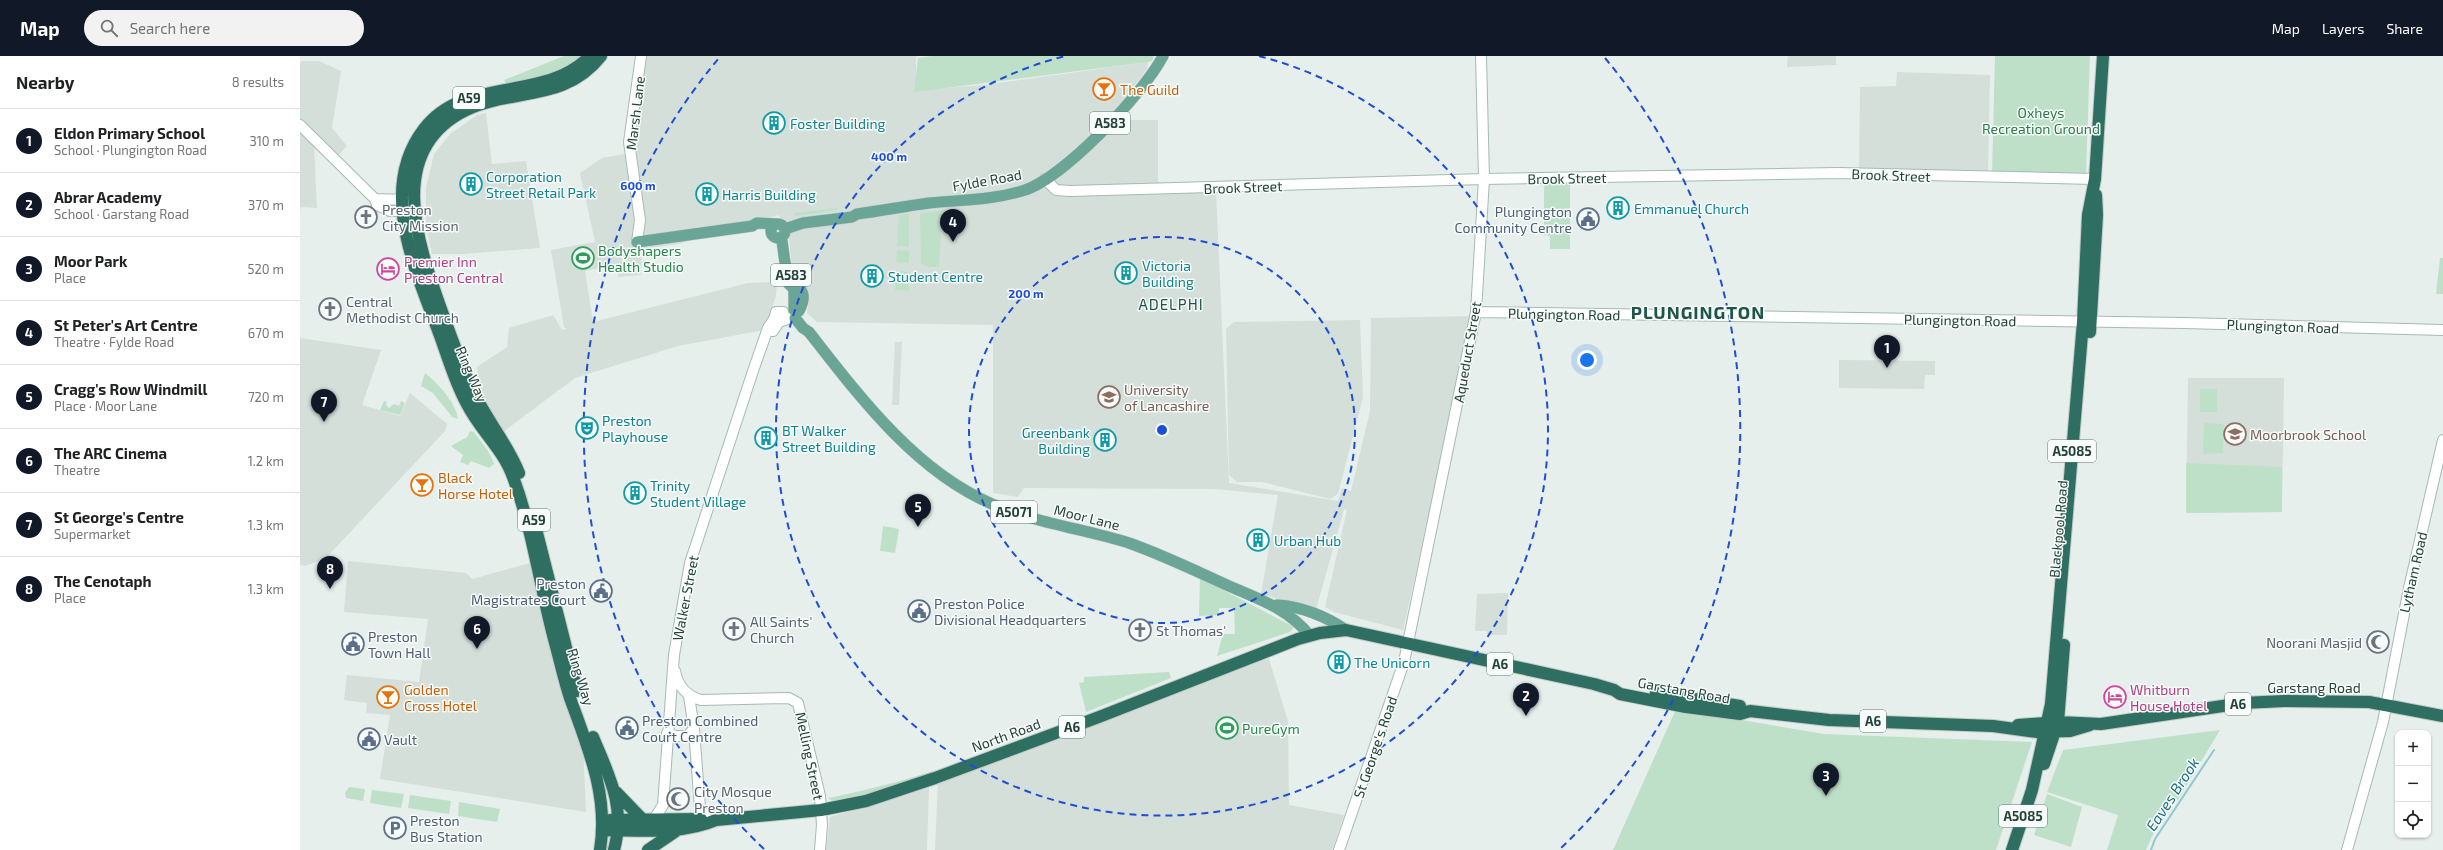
<!DOCTYPE html>
<meta charset="utf-8">
<style>
body{margin:0;font-family:"Exo 2",sans-serif;background:#f2f2f2;color:#202124}
.controls{position:absolute;right:12px;bottom:12px;display:grid;overflow:hidden;border-radius:8px;box-shadow:0 1px 3px #0004}
.controls button{width:36px;height:36px;display:grid;place-items:center;padding:0;border:0;border-bottom:1px solid #e0e0e0;background:#fff;color:#202124;font:20px sans-serif}
.you{position:absolute;left:1287px;top:304px;width:14px;height:14px;margin:-10px;border:3px solid #fff;border-radius:50%;background:#1a73e8;box-shadow:0 0 0 6px #1a73e833}
.badge{display:grid;place-items:center;width:26px;height:26px;border-radius:50%;background:#111827;color:#fff;font-size:13px;font-weight:700}
.pin{position:absolute;translate:-50% -33px;filter:drop-shadow(0 1px 2px #0008)}
.pin::after{content:'';position:absolute;top:21px;width:14px;height:12px;background:inherit;clip-path:polygon(0 0,100% 0,50% 100%)}
.list{margin:0;padding:0;list-style:none}
h2{display:flex;justify-content:space-between;align-items:center;height:52px;margin:0;padding:0 16px;font-size:17px}
h2 small{font-size:13px;font-weight:400;color:#757577}
.list li{display:grid;grid-template-columns:26px 1fr auto;gap:12px;align-items:center;box-sizing:border-box;height:64px;padding:0 16px;border-top:1px solid #e0e0e0}
.list b{display:block;font-size:15px;white-space:nowrap}
.list p{margin:0;font-size:13px;white-space:nowrap;color:#757577}
.list em{font-size:13px;font-style:normal;color:#757577}
.icon{flex:none;width:22px;height:22px;fill:none;stroke:currentColor;stroke-width:2;stroke-linecap:round;stroke-linejoin:round}
.map{position:relative;flex:none;width:2143px;height:794px;overflow:hidden}
header{display:flex;align-items:center;gap:24px;box-sizing:border-box;height:56px;padding:0 20px;background:#111827;color:#fff}
header strong{font-size:19px}
nav{display:flex;gap:22px;margin-inline-start:auto;font-size:14px}
.search{width:280px;height:36px;background:#f2f2f2;display:flex;align-items:center;gap:10px;box-sizing:border-box;padding:0 14px;border-radius:22px;color:#757577;font-size:15px}
main{display:flex}
aside{flex:1;background:#fff}
.map>svg:first-child{display:block}
</style>
<header>
<strong>Map</strong>
<div class="search"><svg class="icon" aria-label="search" viewBox="0 0 24 24"><circle cx="10" cy="10" r="6"/><path d="M15 15l6 6"/></svg>Search here</div>
<nav><a>Map</a><a>Layers</a><a>Share</a></nav>
</header>
<main>
<aside>
<h2>Nearby<small>8 results</small></h2>
<ul class="list">
<li><span class="badge">1</span><div><b>Eldon Primary School</b><p>School · Plungington Road</p></div><em>310 m</em></li>
<li><span class="badge">2</span><div><b>Abrar Academy</b><p>School · Garstang Road</p></div><em>370 m</em></li>
<li><span class="badge">3</span><div><b>Moor Park</b><p>Place</p></div><em>520 m</em></li>
<li><span class="badge">4</span><div><b>St Peter's Art Centre</b><p>Theatre · Fylde Road</p></div><em>670 m</em></li>
<li><span class="badge">5</span><div><b>Cragg's Row Windmill</b><p>Place · Moor Lane</p></div><em>720 m</em></li>
<li><span class="badge">6</span><div><b>The ARC Cinema</b><p>Theatre</p></div><em>1.2 km</em></li>
<li><span class="badge">7</span><div><b>St George's Centre</b><p>Supermarket</p></div><em>1.3 km</em></li>
<li><span class="badge">8</span><div><b>The Cenotaph</b><p>Place</p></div><em>1.3 km</em></li>
</ul>
</aside>
<div class="map">
<svg width="2143" height="794" viewBox="0 0 2143 794">
<rect width="100%" height="100%" fill="#e6efeb"/>
<path fill="#d4dfda" d="M346,0h270v34l68,-5 164,-23 -1,7 -33,44 -12,12 19,-5h37v72l58,-1 13,292 109,18 4,-13 9,3 19,-80 1,-93 102,-2 -70,314 -69,-18 -9,-5 22,-97 -3,-1 -28,101 -55,-16 17,-99 -63,-6 -191,-1 -6,9 -25,-4v-168l-176,-3 -10,-9 2,-13 -2,-12 -15,-20 -4,-41 -10,-12 -100,29 -36,5 -1,26 -23,2v-13l-33,7 8,51 155,-39 29,-1 -1,14 -12,34 -86,16 -103,32 -72,54 -22,-34 -4,-31 30,-20 2,-19 44,-13 9,15 5,-1 -3,-2 -13,-77 44,-8 -15,-69 22,-15 34,-6 -2,-7z
M1488,0h48v9l-49,2z
M2,5h17l22,10 -9,57 15,18 -15,16 -18,-16 3,62 -16,-1 -1,7v-151z
M1597,16l93,3 -2,98 -129,-4 1,-82 36,-1z
M186,57l6,51 34,-3 14,87 -76,6h-32l-6,-28v-38l8,-34 16,-20 27,-19z
M1060,264l3,77 -25,97 -8,5 -68,-17h-25l-8,-7 -3,-146 8,-7z
M0,282l81,12 -19,55 38,11 10,-23 37,31 -2,7 -119,127 -21,8 -5,-1z
M595,286h7l-3,63h-7z
M1539,304l96,1v14h-10l-1,14 -85,-1z
M1888,322h96l-2,134 -96,1z
M48,505l118,12 6,6 58,-16 28,106 25,74 3,69 -206,-33 10,-64 -24,-2 1,-10 -23,-3 3,-25 72,7 9,-63 -84,-7z
M1208,537l-1,42h-20v-4h-12l2,-37z
M969,603l19,62 1,84 55,10 -12,35h-397l3,-71 319,-118z
M629,732l-2,62h-101l4,-33z"/>
<path fill="#bfe0c8" d="M264,0h19l-23,17 -53,12 -3,-5z
M632,0h222l-2,5 -4,1 -234,30 4,-34z
M1695,0h95l-4,118 -94,-1z
M1244,123h26v70h-20v-13l-6,-1z
M537,152v2l-42,6v-3z
M646,154v14h-7v4l2,3 -2,36h-10l-8,-4 -1,-50z
M609,158v33l-12,-1 2,-31z
M597,194l12,1v12l-13,-1z
M2140,202h3v36h-7z
M596,215l13,1v19l-14,-1z
M125,317c13,10 31,30 33,46l-6,-2 -19,-24 -12,-7z
M1900,333h17v23h-17z
M84,345l3,1 -1,3 3,3 5,-4 5,2 2,-5 4,2 -5,12 -20,-5z
M1904,367l20,1 -1,29 -20,1z
M170,375l4,1c9,13 15,17 20,32l-5,4 -18,-7 -3,4 -8,-3 3,-7 -12,-9 16,-9z
M1886,407l96,4v45l-96,1z
M583,470l16,3 -4,24 -15,-2z
M900,522l94,49 -4,5 -73,24 6,-22h12l-1,-26h-15v7l-20,1z
M869,616l2,6 -85,34 -7,-29 5,-1v-5z
M1376,653l148,25 208,8 -36,108h-383z
M800,655l-43,19 -181,62 -44,9 -3,-3c63,-13 125,-32 186,-54 28,-10 56,-26 85,-33z
M1920,674l-41,68 -21,25 -12,27h-39l11,-35 -71,-23 16,-42z
M49,731l16,2 -2,12 -17,-3 -1,-5z
M72,734l32,4 -3,14 -31,-5z
M1747,738l35,13 -11,40 -37,-12z
M110,739l41,6 -2,13 -41,-6z
M159,746l41,7 -3,13 -39,-6z"/>
<g fill="none" stroke-linecap="round" stroke-linejoin="round">
<path stroke="#8ec9d4" stroke-width="2" d="M1851,794l4,-11 59,-89"/>
<g stroke="#a4bbb3" stroke-width="12">
<path id="secondary" d="M0,69l75,74 2,6 13,6h13
M745,123l11,11 14,1 414,-12 354,-6 257,6
M75,143l34,1
M337,186l3,-22 -11,-78 12,-86
M1176,256l708,11 259,7
M479,266l-5,-3 2,-7h7l1,7
M473,275l6,-9 14,-5
M375,615c3,16 12,25 26,29l88,-2 9,5 22,93 2,29 -2,25
M389,640l5,33 6,79 7,11
M367,677l8,3h12l7,-7
M353,765l10,-16 11,-150 16,-92 63,-192 15,-43 6,-9
M1039,794l65,-188 72,-350 8,-133 -3,-123
M2047,794l36,-128 26,-134 34,-148"/>
</g>
<g stroke="#c2cac8" stroke-width="12">
<path id="primary" d="M471 175a7 7 0 1 1 14 0a7 7 0 1 1-14 0Z
M485,173l18,-6 49,-6 5,-3c24,-3 48,-8 72,-11 31,-3 63,-3 93,-12 40,-11 122,-98 141,-135
M481,181c3,10 2,25 7,35 9,16 22,18 11,39
M337,186l115,-16 5,-3 20,1
M488,227l6,6v21
M495,262l8,10 6,4c50,64 106,139 183,172 44,19 92,25 137,39 34,12 67,28 100,43 30,13 60,23 81,50
M977,549c24,1 50,12 69,25"/>
</g>
<g stroke="#c2cac8" stroke-width="14">
<path id="highway" d="M290,0c-45,47 -125,19 -166,73 -47,61 -8,142 15,204 9,24 16,50 28,71 13,26 36,45 46,73 20,53 27,111 42,166 5,18 9,37 15,55 18,50 39,98 30,152
M1790,276l7,-117 -1,-20
M219,417c-11,-28 -30,-50 -43,-76 -14,-28 -24,-58 -35,-88 -23,-65 -57,-159 25,-199 47,-22 99,-8 135,-54
M234,465l43,170
M1356,637l84,13
M1718,669l40,-3 43,2 142,-21 41,-2 85,1 74,14
M293,681c16,39 33,69 21,113
M1744,708l14,-42 6,-77
M316,736l28,29
M310,764l91,-1
M303,774c37,0 78,5 113,-10l105,-10 45,-9 69,-23 164,-61 199,-78 22,-6 26,-3 248,54 20,6 6,4 66,13 54,7 10,-3 79,9 164,6 44,6 33,-1 20,-6
M348,794l31,-21
M1712,794l20,-60 19,-86 32,-382 5,-107 7,-36 8,-123"/>
</g>
<use href="#secondary" stroke="#fff" stroke-width="10"/>
<use href="#primary" stroke="#6aa596" stroke-width="11"/>
<use href="#highway" stroke="#2f6f62" stroke-width="12"/>
</g>
<g fill="none" stroke="#1d4ed8" stroke-width="2" stroke-dasharray="7 5">
<circle cx="862" cy="374" r="193"/>
<path d="M959 0A386 386 0 1 1 765 0"/>
<path d="M464 793A578 578 0 0 1 419 2M1305 2A578 578 0 0 1 1260 793"/>
</g>
<defs>
<g id="bar-ring" transform="scale(1.15)"><circle r="9.5" fill="#f7fbf9" stroke="#e8710a" stroke-width="1.5"/><path d="M-6-5H6L.8 .8V4.5H3.5V6h-7V4.5H-.8V.8Z" fill="#e8710a"/></g>
<g id="building-ring" transform="scale(1.15)"><circle r="9.5" fill="#f7fbf9" stroke="#0f9aa8" stroke-width="1.5"/><path d="M-4-6H4V6H1V3H-1V6H-4ZM-2.5-4.3h1.7v1.8h-1.7ZM.8-4.3h1.7v1.8H.8ZM-2.5-1h1.7V.8h-1.7ZM.8-1h1.7V.8H.8Z" fill="#0f9aa8"/></g>
<g id="church-ring" transform="scale(1.15)"><circle r="9.5" fill="#f7fbf9" stroke="#6b7280" stroke-width="1.5"/><path d="M-1.2-6h2.4v3.5h3.3v2.4h-3.3V6h-2.4V-.1h-3.3v-2.4h3.3Z" fill="#6b7280"/></g>
<g id="civic-ring" transform="scale(1.15)"><circle r="9.5" fill="#f7fbf9" stroke="#5c6f8a" stroke-width="1.5"/><path d="M-.6-6.5H3V-4.5H.6V-3L4-1V1h2V6H-6V1h2V-1L-.6-3ZM-1.2 2.5V6h2.4V2.5Z" fill="#5c6f8a"/></g>
<g id="stadium-ring" transform="scale(1.15)"><circle r="9.5" fill="#f7fbf9" stroke="#2e9e5b" stroke-width="1.5"/><path d="M0-5a6.5 5 0 1 0 0 10a6.5 5 0 1 0 0-10ZM-3.5-1.8h7v3.6h-7Z" fill="#2e9e5b"/></g>
<g id="hotel-ring" transform="scale(1.15)"><circle r="9.5" fill="#f7fbf9" stroke="#d1479c" stroke-width="1.5"/><path d="M-6-4.5h1.5V1H6V5H4.5V3h-9V5H-6ZM-4 0a1.8 1.8 0 1 1 3.6 0ZM.5 0V-2.5h3Q6-2.5 6 0Z" fill="#d1479c"/></g>
<g id="university-ring" transform="scale(1.15)"><circle r="9.5" fill="#f7fbf9" stroke="#8d6e63" stroke-width="1.5"/><path d="M0-5L7-2L0 1L-7-2ZM-4 1L0 2.5L4 1V4Q0 6-4 4Z" fill="#8d6e63"/></g>
<g id="theatre-ring" transform="scale(1.15)"><circle r="9.5" fill="#f7fbf9" stroke="#0f9aa8" stroke-width="1.5"/><path d="M-5-5.5Q0-4 5-5.5V0Q5 5 0 6Q-5 5-5 0ZM-3.3-2.5H-1v1.5H-3.3ZM1-2.5H3.3v1.5H1ZM-2.8 1Q0 5.5 2.8 1Z" fill="#0f9aa8"/></g>
<g id="school-ring" transform="scale(1.15)"><circle r="9.5" fill="#f7fbf9" stroke="#8d6e63" stroke-width="1.5"/><path d="M0-5L7-2L0 1L-7-2ZM-4 1L0 2.5L4 1V4Q0 6-4 4Z" fill="#8d6e63"/></g>
<g id="mosque-ring" transform="scale(1.15)"><circle r="9.5" fill="#f7fbf9" stroke="#6b7280" stroke-width="1.5"/><path d="M3.5-4.9A6 6 0 1 0 3.5 4.9A5 5 0 1 1 3.5-4.9Z" fill="#6b7280"/></g>
<g id="parking-ring" transform="scale(1.15)"><circle r="9.5" fill="#f7fbf9" stroke="#5c6f8a" stroke-width="1.5"/><path d="M-3.5-5.5H1a3.5 3.5 0 0 1 0 7H-1V5.5H-3.5ZM-1-3.4V-.6H.8a1.4 1.4 0 0 0 0-2.8Z" fill="#5c6f8a"/></g>
</defs>
<g fill-rule="evenodd">
<use href="#bar-ring" x="804" y="33"/>
<use href="#building-ring" x="474" y="67"/>
<use href="#building-ring" x="171" y="128"/>
<use href="#building-ring" x="407" y="138"/>
<use href="#building-ring" x="1318" y="152"/>
<use href="#church-ring" x="66" y="161"/>
<use href="#civic-ring" x="1288" y="163"/>
<use href="#stadium-ring" x="283" y="202"/>
<use href="#hotel-ring" x="88" y="213"/>
<use href="#building-ring" x="826" y="217"/>
<use href="#building-ring" x="572" y="220"/>
<use href="#church-ring" x="30" y="253"/>
<use href="#university-ring" x="809" y="341"/>
<use href="#theatre-ring" x="287" y="372"/>
<use href="#school-ring" x="1935" y="378"/>
<use href="#building-ring" x="466" y="382"/>
<use href="#building-ring" x="805" y="384"/>
<use href="#bar-ring" x="122" y="429"/>
<use href="#building-ring" x="335" y="437"/>
<use href="#building-ring" x="958" y="484"/>
<use href="#civic-ring" x="301" y="535"/>
<use href="#civic-ring" x="619" y="555"/>
<use href="#church-ring" x="434" y="573"/>
<use href="#church-ring" x="840" y="574"/>
<use href="#mosque-ring" x="2078" y="586"/>
<use href="#civic-ring" x="53" y="588"/>
<use href="#building-ring" x="1039" y="606"/>
<use href="#bar-ring" x="88" y="641"/>
<use href="#hotel-ring" x="1815" y="641"/>
<use href="#civic-ring" x="327" y="672"/>
<use href="#stadium-ring" x="927" y="672"/>
<use href="#civic-ring" x="69" y="683"/>
<use href="#mosque-ring" x="378" y="743"/>
<use href="#parking-ring" x="95" y="772"/>
</g>
<g text-anchor="middle" dominant-baseline="central" stroke-width="3" stroke-linejoin="round" paint-order="stroke">
<g fill="#f7fbf9" stroke="#637a73" stroke-width="1">
<rect x="153" y="31" width="32" height="22" rx="3"/>
<rect x="790" y="56" width="40" height="22" rx="3"/>
<rect x="471" y="208" width="40" height="22" rx="3"/>
<rect x="1748" y="384" width="48" height="22" rx="3"/>
<rect x="691" y="445" width="46" height="22" rx="3"/>
<rect x="218" y="453" width="32" height="22" rx="3"/>
<rect x="1187" y="597" width="26" height="22" rx="3"/>
<rect x="1925" y="637" width="26" height="22" rx="3"/>
<rect x="1560" y="654" width="26" height="22" rx="3"/>
<rect x="759" y="660" width="26" height="22" rx="3"/>
<rect x="1699" y="749" width="48" height="22" rx="3"/>
</g>
<g font-size="13" font-weight="bold" fill="#24423a">
<text x="169" y="42">A59</text>
<text x="810" y="67">A583</text>
<text x="491" y="219">A583</text>
<text x="1772" y="395">A5085</text>
<text x="714" y="456">A5071</text>
<text x="234" y="464">A59</text>
<text x="1200" y="608">A6</text>
<text x="1938" y="648">A6</text>
<text x="1573" y="665">A6</text>
<text x="772" y="671">A6</text>
<text x="1723" y="760">A5085</text>
</g>
<g font-size="14" fill="#c56008" stroke="#f7fbf9" text-anchor="start">
<text x="820" y="33">The Guild</text>
<text x="138" y="421">Black<tspan x="138" dy="16">Horse Hotel</tspan></text>
<text x="104" y="633">Golden<tspan x="104" dy="16">Cross Hotel</tspan></text>
</g>
<g font-size="14" fill="#2d7a4b" stroke="#f7fbf9">
<text x="1741" y="56">Oxheys<tspan x="1741" dy="16">Recreation Ground</tspan></text>
</g>
<g font-size="14" fill="#24423a" stroke="#f7fbf9">
<text transform="translate(335 57) rotate(-83)">Marsh Lane</text>
<text transform="translate(1591 119) rotate(2)">Brook Street</text>
<text transform="translate(1267 122) rotate(-1)">Brook Street</text>
<text transform="translate(687 124) rotate(-10)">Fylde Road</text>
<text transform="translate(943 131) rotate(-2)">Brook Street</text>
<text transform="translate(1264 258) rotate(1)">Plungington Road</text>
<text transform="translate(1660 264) rotate(1)">Plungington Road</text>
<text transform="translate(1983 270) rotate(2)">Plungington Road</text>
<text transform="translate(1167 296) rotate(-80)">Aqueduct Street</text>
<text transform="translate(172 318) rotate(67)">Ring Way</text>
<text transform="translate(787 461) rotate(14)">Moor Lane</text>
<text transform="translate(1758 473) rotate(-85)">Blackpool Road</text>
<text transform="translate(2113 516) rotate(-77)">Lytham Road</text>
<text transform="translate(385 542) rotate(-79)">Walker Street</text>
<text transform="translate(281 621) rotate(73)">Ring Way</text>
<text x="2014" y="631">Garstang Road</text>
<text transform="translate(1384 634) rotate(10)">Garstang Road</text>
<text transform="translate(706 679) rotate(-20)">North Road</text>
<text transform="translate(1075 691) rotate(-71)">St George's Road</text>
<text transform="translate(510 700) rotate(78)">Melling Street</text>
</g>
<g font-size="14" fill="#0d838f" stroke="#f7fbf9" text-anchor="start">
<text x="490" y="67">Foster Building</text>
<text x="186" y="120">Corporation<tspan x="186" dy="16">Street Retail Park</tspan></text>
<text x="422" y="138">Harris Building</text>
<text x="1334" y="152">Emmanuel Church</text>
<text x="842" y="209">Victoria<tspan x="842" dy="16">Building</tspan></text>
<text x="588" y="220">Student Centre</text>
<text x="302" y="364">Preston<tspan x="302" dy="16">Playhouse</tspan></text>
<text x="482" y="374">BT Walker<tspan x="482" dy="16">Street Building</tspan></text>
<text x="790" y="376" text-anchor="end">Greenbank<tspan x="790" dy="16">Building</tspan></text>
<text x="350" y="429">Trinity<tspan x="350" dy="16">Student Village</tspan></text>
<text x="974" y="484">Urban Hub</text>
<text x="1054" y="606">The Unicorn</text>
</g>
<g font-size="14" fill="#5b616d" stroke="#f7fbf9" text-anchor="start">
<text x="82" y="153">Preston<tspan x="82" dy="16">City Mission</tspan></text>
<text x="46" y="245">Central<tspan x="46" dy="16">Methodist Church</tspan></text>
<text x="450" y="565">All Saints'<tspan x="450" dy="16">Church</tspan></text>
<text x="856" y="574">St Thomas'</text>
<text x="2062" y="586" text-anchor="end">Noorani Masjid</text>
<text x="394" y="735">City Mosque<tspan x="394" dy="16">Preston</tspan></text>
</g>
<g font-size="14" fill="#4e5e75" stroke="#f7fbf9" text-anchor="start">
<text x="1272" y="155" text-anchor="end">Plungington<tspan x="1272" dy="16">Community Centre</tspan></text>
<text x="286" y="527" text-anchor="end">Preston<tspan x="286" dy="16">Magistrates Court</tspan></text>
<text x="634" y="547">Preston Police<tspan x="634" dy="16">Divisional Headquarters</tspan></text>
<text x="68" y="580">Preston<tspan x="68" dy="16">Town Hall</tspan></text>
<text x="342" y="664">Preston Combined<tspan x="342" dy="16">Court Centre</tspan></text>
<text x="84" y="683">Vault</text>
<text x="110" y="764">Preston<tspan x="110" dy="16">Bus Station</tspan></text>
</g>
<g font-size="14" fill="#27864d" stroke="#f7fbf9" text-anchor="start">
<text x="298" y="194">Bodyshapers<tspan x="298" dy="16">Health Studio</tspan></text>
<text x="942" y="672">PureGym</text>
</g>
<g font-size="14" fill="#b23c85" stroke="#f7fbf9" text-anchor="start">
<text x="104" y="205">Premier Inn<tspan x="104" dy="16">Preston Central</tspan></text>
<text x="1830" y="633">Whitburn<tspan x="1830" dy="16">House Hotel</tspan></text>
</g>
<g font-size="14" fill="#785e54" stroke="#f7fbf9" text-anchor="start">
<text x="824" y="333">University<tspan x="824" dy="16">of Lancashire</tspan></text>
<text x="1950" y="378">Moorbrook School</text>
</g>
<g font-size="15" letter-spacing="1" fill="#1f5548" stroke="#f7fbf9">
<text x="871" y="248">ADELPHI</text>
</g>
<g font-size="15" font-style="italic" fill="#1c6f80" stroke="#f7fbf9">
<text transform="translate(1872 738) rotate(-57)">Eaves Brook</text>
</g>
<g font-size="18" font-weight="bold" letter-spacing="1" fill="#1f5548" stroke="#f7fbf9">
<text x="1398" y="256">PLUNGINGTON</text>
</g>
</g>
<circle cx="862" cy="374" r="6" fill="#1d4ed8" stroke="#f7fbf9" stroke-width="2"/>
<g font-size="12" text-anchor="middle" font-weight="bold" fill="#1d4ed8" stroke="#f7fbf9" stroke-width="3" stroke-linejoin="round" paint-order="stroke">
<text x="589" y="105">400 m</text>
<text x="338" y="134">600 m</text>
<text x="726" y="242">200 m</text>
</g>
</svg>
<div class="controls">
<button>+</button>
<button>−</button>
<button><svg class="icon" aria-label="locate" viewBox="0 0 24 24"><circle cx="12" cy="12" r="6"/><path d="M12 2v4M12 18v4M2 12h4M18 12h4"/></svg></button>
</div>
<div class="you"></div>
<div class="pin badge" style="left:1587px;top:312px">1</div>
<div class="pin badge" style="left:1226px;top:660px">2</div>
<div class="pin badge" style="left:1526px;top:740px">3</div>
<div class="pin badge" style="left:653px;top:186px">4</div>
<div class="pin badge" style="left:618px;top:471px">5</div>
<div class="pin badge" style="left:177px;top:593px">6</div>
<div class="pin badge" style="left:24px;top:366px">7</div>
<div class="pin badge" style="left:30px;top:533px">8</div>
</div>
</main>
